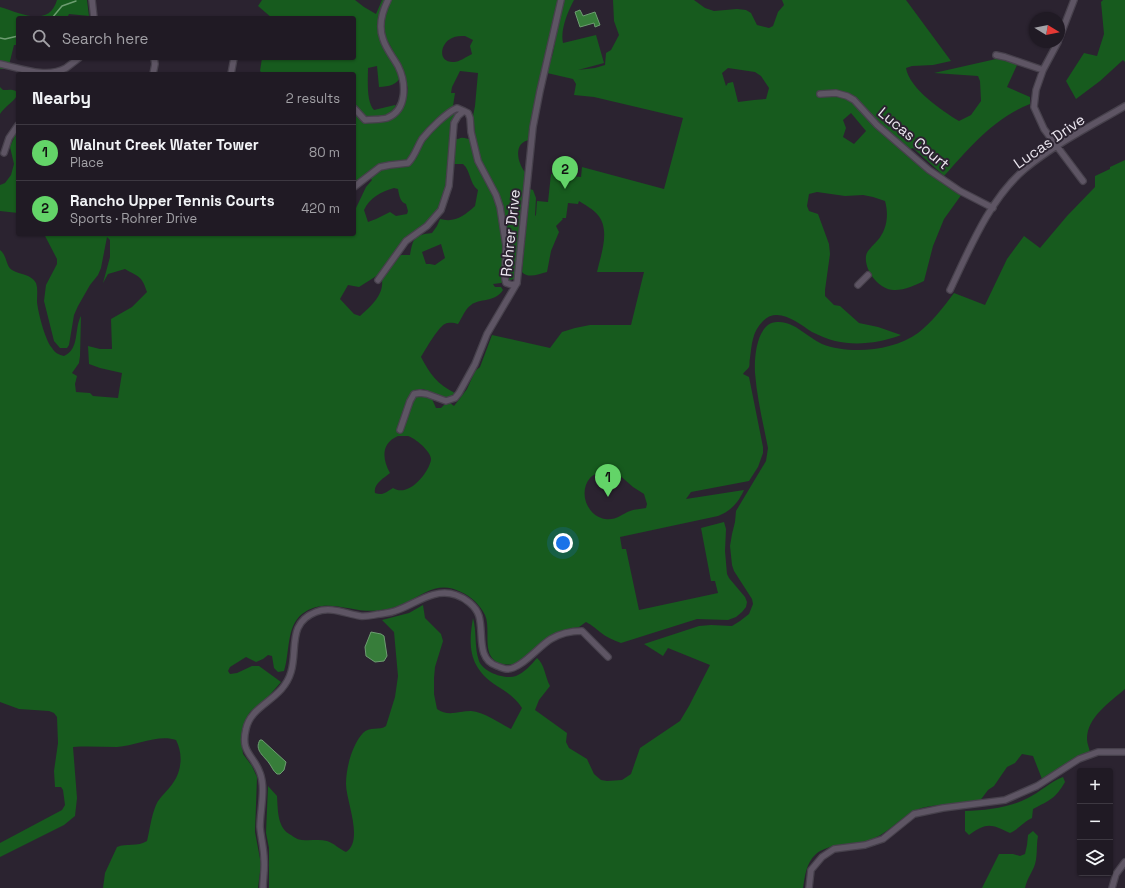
<!DOCTYPE html>
<meta charset="utf-8">
<style>
body{margin:0;font-family:"Space Grotesk",sans-serif;background:#28232c;color:#f1f3f6}
.controls{position:absolute;right:12px;bottom:12px;display:grid;overflow:hidden;border-radius:4px;box-shadow:0 1px 3px #0004}
.controls button{width:36px;height:36px;display:grid;place-items:center;padding:0;border:0;border-bottom:1px solid #3d3841;background:#201a24;color:#f1f3f6;font:20px sans-serif}
.compass{position:absolute;left:1029px;top:12px;width:36px;height:36px;border-radius:50%;background:#201a24;box-shadow:0 1px 3px #0004;rotate:100deg}
.you{position:absolute;left:563px;top:543px;width:14px;height:14px;margin:-10px;border:3px solid #fff;border-radius:50%;background:#1a73e8;box-shadow:0 0 0 6px #1a73e833}
.badge{display:grid;place-items:center;width:26px;height:26px;border-radius:50%;background:#63d468;color:#111;font-size:13px;font-weight:700}
.pin{position:absolute;translate:-50% -33px;filter:drop-shadow(0 1px 2px #0008)}
.pin::after{content:'';position:absolute;top:21px;width:14px;height:12px;background:inherit;clip-path:polygon(0 0,100% 0,50% 100%)}
.list{margin:0;padding:0;list-style:none}
h2{display:flex;justify-content:space-between;align-items:center;height:52px;margin:0;padding:0 16px;font-size:17px}
h2 small{font-size:13px;font-weight:400;color:#a2a1a6}
.list li{display:grid;grid-template-columns:26px 1fr auto;gap:12px;align-items:center;box-sizing:border-box;height:56px;padding:0 16px;border-top:1px solid #3d3841}
.list b{display:block;font-size:15px;white-space:nowrap}
.list p{margin:0;font-size:13px;white-space:nowrap;color:#a2a1a6}
.list em{font-size:13px;font-style:normal;color:#a2a1a6}
.icon{flex:none;width:22px;height:22px;fill:none;stroke:currentColor;stroke-width:2;stroke-linecap:round;stroke-linejoin:round}
.map{position:relative;flex:none;width:1125px;height:888px;overflow:hidden}
.search{position:absolute;background:#201a24;box-shadow:0 1px 3px #0004;left:16px;top:16px;width:340px;height:44px;display:flex;align-items:center;gap:10px;box-sizing:border-box;padding:0 14px;border-radius:4px;color:#a2a1a6;font-size:15px}
.panel{position:absolute;background:#201a24;box-shadow:0 1px 3px #0004;left:16px;top:72px;width:340px;height:164px;border-radius:4px}
.map>svg:first-child{display:block}
</style>
<div class="map">
<svg width="1125" height="888" viewBox="0 0 1125 888">
<rect width="100%" height="100%" fill="#2b2330"/>
<path fill="#175b1e" fill-rule="evenodd" d="M57,0h30l2,16 -20,-2 -2,4h-49v27h-4l-6,24h-8v-62c20,6 49,21 57,-7z
M262,0h93l9,7 12,7 6,-14h176l-22,93 -6,47c-17,2 -13,22 -5,32l-7,81 -4,26 -13,4 -8,1 2,3h6l2,3c-8,13 -24,8 -32,15 -6,4 -9,13 -13,19 -4,-1 -9,-2 -13,0 -6,2 -20,26 -24,33 9,17 16,27 34,36l-5,4 -4,1 -23,-9 -8,1 17,9 4,9h5l4,-4 5,-1 4,3 13,-17 8,-18 5,-4 12,-32 58,13 12,-16 13,-4 15,-3h41l13,-53h-47c4,-18 14,-43 0,-58 -4,-5 -12,-9 -18,-13l-1,3 -10,-1 -2,15h-4l1,1 -7,7 3,6 -8,19 -4,21c-8,2 -19,7 -25,0l8,-83 3,1 3,8 -1,18 1,-1 1,-14 11,1 3,-28 30,3 1,-10 82,22 19,-71 -89,-21 -20,-2 2,-11 -3,-5 -26,-6 6,-20 10,-53h11c-6,11 -14,30 -11,43l33,-8 8,28 -26,7 17,-2 10,-3 1,-12 5,-3 8,-15 -5,-14 -1,-21h81l11,8 9,3 23,-2 9,1 5,3 6,12 12,3 4,-2 5,-14 6,-7 -2,-5h124l45,61 -18,4 -21,1 -6,2c3,20 36,43 53,53l12,-6 10,-14 -1,-20 -2,-5 -44,-3 62,-14 12,1 9,5 -10,22 23,10v7c-36,14 -61,44 -86,72l-31,-28 -8,3 57,43 -18,25 -11,27 -9,35c-8,4 -19,9 -29,9 -15,1 -31,-19 -29,-34 1,-6 7,-10 11,-15 10,-11 12,-26 8,-40l-12,-4 -10,-2 -18,1 -28,-4 -8,2 -2,12 2,5 9,3 11,30 1,10 -5,36v6l9,9 6,1 19,17 19,4 23,8c-21,8 -45,11 -66,6 -8,-2 -16,-6 -23,-9 -14,-9 -34,-26 -49,-11 -11,11 -11,23 -13,37 -1,3 0,7 -1,9 -1,2 -5,5 -6,7l6,3 14,70v6l-5,14 -9,14 -58,11 -5,7 58,-9c-6,13 -13,21 -26,26l-98,21 2,12h4l13,61 79,-17 -3,-12h-4l-10,-53 23,-6 2,7 -1,22 2,23 2,4 16,19 2,5 -1,5 -4,5 -6,5 -8,3 -31,-1 -76,24c-8,-3 -15,-6 -21,-11 -5,-4 -8,-7 -14,-10l-7,5 -11,2 -18,8 -32,25c-5,3 -9,3 -15,2 -24,-5 -11,-34 -18,-49 -5,-10 -14,-19 -24,-23 -22,-11 -35,1 -54,10 -8,4 -17,7 -26,8 -27,5 -55,-15 -79,4 -16,13 -12,39 -18,57l-6,1 -4,-4 -2,-12 -4,-1 -5,4 -7,3 -10,-5 -16,10 -2,4 2,3 7,-1 15,-7h7l22,16 -13,15 -18,15 -4,7 -5,17 2,18 9,12 5,11 -2,55 6,32 -3,24h-155l2,-15 12,-26c9,-4 21,0 30,-6 3,-12 4,-24 9,-36 4,-9 12,-14 17,-22 9,-12 10,-30 3,-43 -18,-6 -40,6 -59,7 -15,0 -29,-1 -44,0l4,51 -2,18 -11,9 -64,32v-14l62,-33 3,-5 -2,-15 -2,-3h-6l-1,-16 4,-28 -1,-26 -3,-4 -5,-2 -30,-2 -19,-7v-452c7,5 6,17 12,20 9,5 19,4 24,13 2,6 1,12 1,19 1,10 8,38 15,46 3,5 7,7 12,8 16,-7 10,-28 17,-40l-1,40 -1,7 -7,10 5,3 -2,8 1,8 14,1 3,3 25,2 4,-25 -22,-5 -11,-4 -1,-18 12,3h12l-1,-30 21,-12 15,-15c-5,-16 -8,-15 -22,-23l-17,5 -5,9 7,-26v-17l-3,-3 -6,31 -3,7 -8,10 -12,21 -4,9 -5,30 -2,3h-7l-6,-7 -10,-40 2,-16 11,-21v-5l-13,-25h310v-30l2,4 10,-21 6,-7 -5,-6 -13,10v-110h-91l-3,-3 2,-13h92v-40h-82l-14,-12zM380,31c13,13 21,40 28,57l-1,7 -20,24v-3l9,-10 -1,-1 -21,5c-8,-8 -6,-31 -6,-42l9,-2 2,21c10,-1 18,-1 22,-12zM465,36l8,4 -3,6 2,8c-6,3 -13,8 -18,8 -17,1 -14,-19 -2,-24 4,-2 9,-2 13,-2zM728,68l27,4 6,4 8,12 -3,11 -12,1 -16,2 -5,-20 -5,1 -2,3 -4,-13zM460,71l18,2 -3,33 -2,10 2,16 -1,5 -3,2c-5,0 -8,-3 -13,0l-8,-1 4,-17 5,-10 -5,1c-17,12 -32,26 -38,47h-5l29,-41 13,-12 2,-13h-4l1,-6zM851,113l15,18 -12,13 -11,-7 3,-9 -3,-8zM451,164h12c8,7 6,19 15,26l-3,16c-11,10 -20,17 -35,13l-3,7 -5,7c-18,2 -19,5 -22,22h-9l-2,2 -17,23c2,15 -12,27 -22,36l-6,-2 -14,-15 8,-14 11,2 19,-12 55,-58c11,-16 15,-34 18,-53zM394,188l4,1c1,6 2,13 8,15l2,7 -1,3 -11,2 -6,-4 -14,7 -8,3 -4,-12c6,-13 17,-18 30,-22zM441,244l4,14 -10,7 -5,-1h-4l-4,-12zM398,436c3,0 7,0 10,0 7,2 24,16 23,24 -3,14 -23,38 -38,28 -7,4 -10,8 -18,5 -2,-9 9,-15 15,-20 -8,-14 -9,-30 8,-37zM604,471h8l5,2 16,14 11,7 3,10 -1,4c-5,1 -11,1 -16,3 -8,3 -15,10 -25,8 -18,-3 -27,-27 -15,-41 3,-4 10,-5 14,-7z
M1103,0h22v62l-2,-2 -23,21 -24,18 -10,-18 18,-28 13,3 7,-22 -3,-32z
M0,87l3,3c6,0 12,-2 15,4 -4,8 -13,12 -18,20z
M18,128v85l-18,-2v-26l5,-2 6,-8 3,-11 -4,-17z
M1125,160v529c-15,13 -38,28 -38,50 0,4 2,9 3,13l-14,5 -34,22 -9,-23 -11,-2 -7,9 -8,4 -13,19 -6,4 -9,12 -12,-1 -2,2c-16,2 -35,1 -49,7 -18,9 -29,25 -49,31 -16,5 -38,2 -51,13 -10,9 -11,22 -13,34h-534v-40l-3,-15 2,-47 9,10c1,14 0,32 14,39 3,2 7,5 11,5 9,1 17,-1 25,1 7,2 12,8 19,11 18,-11 0,-51 0,-68 0,-16 6,-39 17,-51 6,-7 17,-2 23,-7l9,-29 3,-21 -4,-44 -12,-12 27,-7 14,-8 2,13 16,16 2,7 -8,26 -1,11v16l3,15c11,8 22,2 34,2 13,1 28,12 40,18l11,-21c-6,-10 -15,-16 -25,-22 -28,-18 -29,-39 -24,-68 4,14 1,28 6,43 4,11 26,19 37,15 8,-3 16,-12 21,-18 8,7 8,19 13,28l-11,14 -4,10 32,23 -1,9 3,6 18,11 7,15 7,6 6,1 15,-1 9,-6 9,-26 40,-27 9,-15 21,-41 -42,-17 -5,8 -19,-12 55,-18 12,-1 21,1 8,-5 9,-7 4,-10 -1,-5 -18,-28 -2,-6 -2,-19 2,-12 3,-12 1,-11 30,-50 2,-13c-5,-25 -11,-50 -13,-75 -1,-16 2,-53 24,-51 16,0 28,15 43,22 28,11 71,7 96,-11 14,-11 25,-25 36,-40l31,12 22,-46 17,-23 16,12 27,-32 28,-29v-11l15,-7v-2z
M1063,777l2,5c-10,17 -15,18 -32,27l-1,9c-9,4 -13,11 -22,15 -19,-9 -23,-11 -41,2l-4,-4v-20c21,-1 44,-3 63,-13 12,-6 22,-16 35,-21z
M1033,831l5,5c-2,10 0,22 -4,31 -4,9 -7,12 -9,21h-43l17,-34h14l7,2 5,-2 2,-9 1,-10z"/>
<path fill="#377d3a" stroke="#6d9d71" d="M580,10l3,6 12,-4 5,13 -5,2 -1,-4 -14,4 -5,-15z
M371,632l10,2 3,2 3,20 -3,5 -9,1 -9,-6 -1,-9z
M260,740h2l24,22 -2,8 -4,4h-3c-4,-3 -5,-7 -8,-11 -5,-7 -15,-13 -9,-23z"/>
<g fill="none" stroke-linecap="round" stroke-linejoin="round">
<path stroke="#6d9d71" stroke-width="1.5" d="M52,18l10,-12 14,-5
M0,38l5,1 13,-3"/>
<g stroke="#47414c" stroke-width="8">
<path id="minor" d="M92,0l2,18
M1059,39l15,-39
M1058,42l-15,28 -7,20 -2,17 10,22 39,52
M996,55l9,2 38,13
M0,64c20,4 46,15 66,4 4,-3 9,-7 13,-10
M153,74l2,-10 -1,-6
M231,74l3,-16
M820,94l16,-1 11,3 7,4 23,25 52,45 31,21 33,17
M354,108l11,12c7,-1 16,0 22,-2 21,-8 19,-36 11,-52 -5,-9 -12,-17 -15,-27 -5,-14 -1,-27 5,-39
M4,153l5,-15 9,-13
M354,187l26,-20 10,-2 18,-2c7,-7 9,-16 14,-24 8,-10 24,-26 35,-31l7,3
M378,280l28,-39 21,-15 14,-16 8,-24 5,-63 4,-7 6,-5 4,2 2,5 1,14 7,29 18,34 4,12 6,39 -1,33 1,4 6,2 5,-2
M858,285l10,-10
M950,290c19,-40 40,-92 75,-121 30,-25 66,-43 100,-63
M400,430l10,-29 4,-7 6,-1 7,1 19,7 9,-3 4,-5 16,-29 12,-30 30,-51 16,-156 7,-36 21,-91
M263,888c0,-9 2,-19 1,-29 0,-10 -3,-21 -4,-32 0,-16 6,-39 0,-54 -6,-18 -20,-20 -14,-44 5,-25 37,-29 45,-57 7,-23 -4,-49 25,-60 15,-6 30,2 44,4 6,1 13,-1 20,-2 5,-1 10,-1 15,-3 19,-6 39,-24 61,-16 9,3 20,11 23,21 5,18 -3,43 18,50 3,1 7,3 10,3 13,1 32,-23 44,-30 10,-6 20,-8 31,-8l26,26
M809,888l2,-18 11,-13 12,-8 31,-4 18,-6 31,-25 29,-6 62,-8 32,-14 42,-27 19,-7h27
M1112,888l4,-14 9,-12"/>
</g>
<use href="#minor" stroke="#5e5564" stroke-width="5.5"/>
</g>
<g text-anchor="middle" dominant-baseline="central" stroke-width="4" stroke-linejoin="round" paint-order="stroke">
<g font-size="15" fill="#ece7f0" stroke="#2b2330">
<text transform="translate(914 138) rotate(40)">Lucas Court</text>
<text transform="translate(1049 141) rotate(-35)">Lucas Drive</text>
<text transform="translate(510 233) rotate(-84)">Rohrer Drive</text>
</g>
</g>
</svg>
<div class="controls">
<button>+</button>
<button>−</button>
<button><svg class="icon" aria-label="layers" viewBox="0 0 24 24"><path d="M12 4l9 5-9 5-9-5zM3 14l9 5 9-5"/></svg></button>
</div>
<svg class="compass" viewBox="-18 -18 36 36"><path d="M0-13l5 13h-10z" fill="#e53935"/><path d="M0 13l5-13h-10z" fill="#a2a1a6"/></svg>
<div class="you"></div>
<div class="pin badge" style="left:608px;top:497px">1</div>
<div class="pin badge" style="left:565px;top:189px">2</div>
<div class="search"><svg class="icon" aria-label="search" viewBox="0 0 24 24"><circle cx="10" cy="10" r="6"/><path d="M15 15l6 6"/></svg>Search here</div>
<section class="panel">
<h2>Nearby<small>2 results</small></h2>
<ul class="list">
<li><span class="badge">1</span><div><b>Walnut Creek Water Tower</b><p>Place</p></div><em>80 m</em></li>
<li><span class="badge">2</span><div><b>Rancho Upper Tennis Courts</b><p>Sports · Rohrer Drive</p></div><em>420 m</em></li>
</ul>
</section>
</div>
